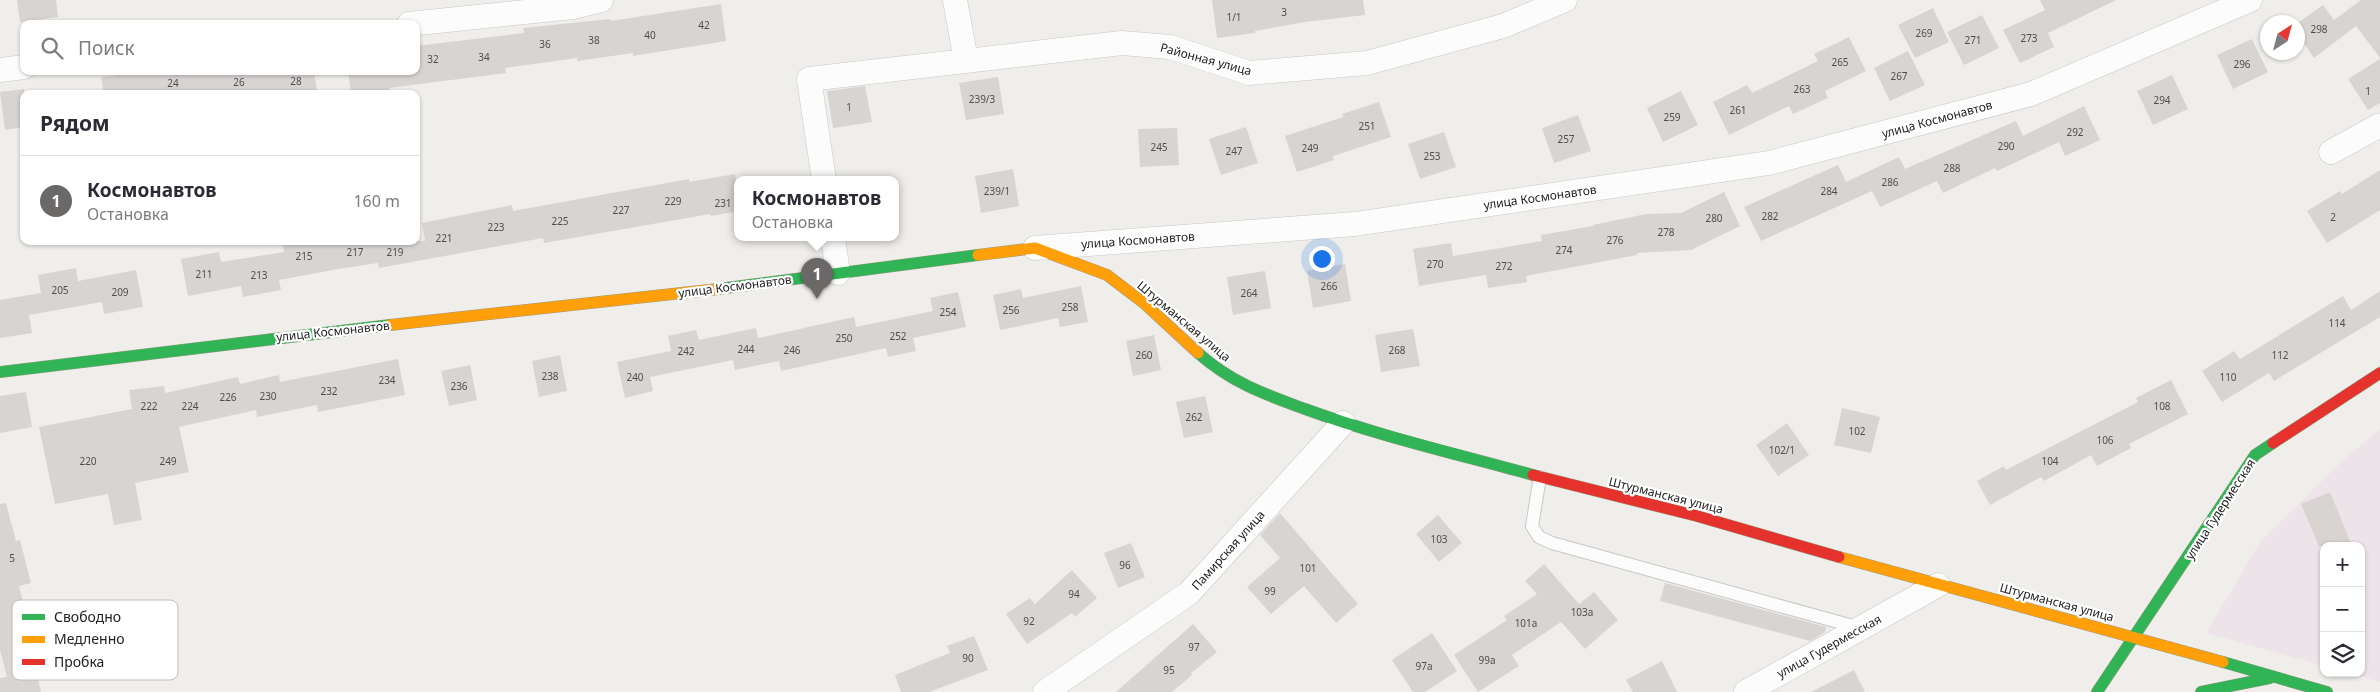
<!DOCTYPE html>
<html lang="ru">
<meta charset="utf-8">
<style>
body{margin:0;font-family:"Noto Sans",sans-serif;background:#f7f7f7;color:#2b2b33}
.controls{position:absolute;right:15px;bottom:15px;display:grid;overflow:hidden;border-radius:10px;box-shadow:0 1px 4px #0004}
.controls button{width:45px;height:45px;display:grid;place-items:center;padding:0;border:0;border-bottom:1px solid #e1e1e2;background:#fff;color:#2b2b33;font:25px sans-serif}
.compass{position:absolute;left:2260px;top:15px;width:45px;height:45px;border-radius:50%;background:#fff;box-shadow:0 1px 4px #0004;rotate:36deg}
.you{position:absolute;left:1321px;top:258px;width:18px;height:18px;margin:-12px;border:4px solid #fff;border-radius:50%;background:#1a73e8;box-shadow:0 0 0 8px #1a73e833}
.badge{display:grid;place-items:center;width:32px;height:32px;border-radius:50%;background:#6a6968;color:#fff;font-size:16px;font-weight:700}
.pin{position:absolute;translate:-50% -41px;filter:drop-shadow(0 1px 2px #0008)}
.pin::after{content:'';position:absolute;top:26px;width:18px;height:15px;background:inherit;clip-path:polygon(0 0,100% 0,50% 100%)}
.popup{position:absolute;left:734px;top:176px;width:165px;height:65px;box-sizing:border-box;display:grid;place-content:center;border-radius:10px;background:#fff;filter:drop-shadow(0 1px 4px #0005);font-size:16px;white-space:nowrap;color:#7c7c81}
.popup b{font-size:19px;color:#2b2b33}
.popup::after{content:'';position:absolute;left:50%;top:100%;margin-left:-10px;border:10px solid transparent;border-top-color:#fff}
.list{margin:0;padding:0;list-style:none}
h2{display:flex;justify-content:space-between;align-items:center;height:65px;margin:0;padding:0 20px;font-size:21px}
h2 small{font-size:16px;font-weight:400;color:#7c7c81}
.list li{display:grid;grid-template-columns:32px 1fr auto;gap:15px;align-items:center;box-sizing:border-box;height:90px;padding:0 20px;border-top:1px solid #e1e1e2}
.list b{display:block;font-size:19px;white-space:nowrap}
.list p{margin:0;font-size:16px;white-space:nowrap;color:#7c7c81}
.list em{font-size:16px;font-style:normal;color:#7c7c81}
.icon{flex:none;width:28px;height:28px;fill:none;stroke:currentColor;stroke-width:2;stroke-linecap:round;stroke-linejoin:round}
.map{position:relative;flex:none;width:2380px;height:692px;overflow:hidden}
.search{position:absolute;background:#fff;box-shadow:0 1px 4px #0004;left:20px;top:20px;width:400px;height:55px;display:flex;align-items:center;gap:12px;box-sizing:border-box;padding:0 18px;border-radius:10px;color:#7c7c81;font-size:19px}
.panel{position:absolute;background:#fff;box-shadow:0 1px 4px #0004;left:20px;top:90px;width:400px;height:155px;border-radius:10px}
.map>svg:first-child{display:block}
</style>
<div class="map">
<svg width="2380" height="692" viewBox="0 0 2380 692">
<rect width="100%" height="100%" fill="#f0eeeb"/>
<path fill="#ede4e9" d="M2380,429v253l-30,-9h11v-127h-37v120l-118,-33 54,-91 81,-80z"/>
<path fill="#d7d4d2" d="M17,0h39l2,17 -38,5z
M1212,0h151l2,15 -60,7 -50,9v2l-38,5z
M2040,0h76l-68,33 6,14 -34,16 -17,-33 42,-20z
M2361,0h19v58l-24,-32 -42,32 -16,-23v-12l25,-18 11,15z
M721,4l5,37 -93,15v-3l-56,8v-3l-72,10 1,5 -117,15 1,3 -20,3h-19l-3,-23h68v-25l108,-13 -1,-5 87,-9 1,2z
M1933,8l16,34 -34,16 -17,-33z
M1982,15l17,33 -35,17 -17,-33z
M1849,37l17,34 -41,20 3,7 -35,16 -4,-8 -60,29 -16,-33 34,-17 5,8 66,-32 -4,-7z
M2252,39l16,33 -35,17 -16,-34z
M1908,51l17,34 -35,16 -16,-33z
M2380,59v44l-12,7 -20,-31z
M155,71h159l3,20 -17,3h-196l-3,-17z
M2172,75l16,34 -35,16 -16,-34z
M998,77l6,37 -38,6 -7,-37z
M865,86l7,36 -39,6 -6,-37z
M24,89v38l-19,3 -5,-38z
M1681,91l17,34 -35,17 -16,-34z
M1379,102l12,35 -58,19 1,4 -37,12 -12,-36 58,-19 -1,-3z
M2084,106l16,34 -35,16 -6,-14 -62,29 -2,-3 -52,25 -6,-12 -57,26 -8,-16 -111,50 -17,-34 94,-42 8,17 53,-25 6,12 111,-48 7,15z
M1578,115l13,36 -37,12 -12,-35z
M1246,127l12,36 -37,12 -12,-36z
M1177,128l2,37 -39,2 -2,-38z
M1444,132l12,35 -36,12 -12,-35z
M1013,169l6,37 -38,7 -6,-37z
M2380,170v40l-53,33 -20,-32 33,-20 2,3z
M735,174l1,9h2v28l-27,5 -1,-2 -166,29 -1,-5 -164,30 -1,-5 -40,6 -59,11 2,10 -38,7 -2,-11 -53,10 -7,-37 38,-7 2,10 63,-10 -2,-11h143l-3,-18 90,-18 1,6 176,-32v3z
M1724,192l16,34 -49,24 -54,3v2l-111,21 1,6 -39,6 -2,-13 -67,11 -6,-37 38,-6 2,13 89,-15 -1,-6 52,-9v-1l53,-11 35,-1z
M1345,264l6,37 -38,7 -6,-37z
M76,268l2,13 58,-11 7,37 -39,7 -2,-12 -73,13 3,18 -32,5v-38l41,-7 -3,-18z
M1265,271l6,37 -38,7 -6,-38z
M1081,286l7,36 -28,5 -2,-9 -58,12 -7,-35 28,-6 2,9z
M2380,291v26l-106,64 -5,-8 -47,29 -20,-31 32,-20 6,8 103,-63 8,14z
M958,292l8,35 -53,11 3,13 -28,6 -2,-9 -105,23 -2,-10 -44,9 -2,-10 -83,17 3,14 -28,7 -8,-36 54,-11 -3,-15 28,-6 3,10 57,-12 2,10 96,-21 2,10 77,-16 -3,-13z
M1413,329l7,37 -39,6 -6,-37z
M1154,335l7,35 -28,6 -7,-35z
M560,355l7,36 -28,6 -7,-36z
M398,359l7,36 -87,17 -1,-7 -60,12 -1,-7 -77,17 10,45 -54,11 7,37 -28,5 -6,-31 -53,10 -16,-77 93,-18 -3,-19 35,-4 1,7 73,-16 2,7 39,-9 1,7z
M470,365l7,35 -28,6 -8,-35z
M2171,380l17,34 -59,30 2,4 -34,18 -6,-11 -47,26 -3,-4 -51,28 -13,-24 27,-15 2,4 132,-68 -2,-4z
M26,392l6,35 -32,6v-37z
M1205,396l8,36 -29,6 -8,-36z
M1842,408l38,9 -9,36 -37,-8z
M1787,423l22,32 -31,21 -22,-31z
M2330,492l22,54h-33l-18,-42z
M6,503l10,38 4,-1 11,43 -12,3 16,63 -4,1 10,42h-41v-14l7,-1 -7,-27v-146z
M1280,513l78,91 -22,19 -32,-37 -33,28 -24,-27 33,-29 -20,-23z
M1438,515l24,28 -23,19 -23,-28z
M1131,543l14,34 -27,11 -14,-35z
M1544,564l35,40 15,-12 24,28 -33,29 -24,-27 -49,33 7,11 -41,26 -24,-37 53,-35 -3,-4 33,-22 -12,-13z
M1072,570l25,28 -22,19 -3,-4 -45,31 -21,-30 24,-16 5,6z
M1665,583l161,44 -1,5 -15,9 -150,-40z
M1193,624l24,28 -26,21 1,2 -20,17h-56z
M1432,633l25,38 -32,21h-12l-21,-32z
M974,636l14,34 -59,22h-28l-6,-17 55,-22 -3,-7z
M1662,661l15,31h-44l-7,-12z
M1854,670l11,22h-54z"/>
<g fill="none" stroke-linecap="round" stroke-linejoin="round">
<g stroke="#c9c8c7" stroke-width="14">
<path id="lane" d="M1540,477l-8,49 7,11 13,6 308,85"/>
</g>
<g stroke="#c9c8c7" stroke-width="25">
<path id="street" d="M955,0l11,61
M409,24l164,-17 28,-7
M0,70l24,-3
M2331,152l49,-27
M824,180l-15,-101 313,-36 48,4 79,26 118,-10 136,-37 62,-26
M833,238l5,35
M1035,248l320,-24 414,-61 262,-69 219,-94
M1045,692l144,-99 154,-170
M1746,692l192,-107"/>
</g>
<g stroke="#999a82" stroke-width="12">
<path id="fast" d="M718,289l260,-34
M1198,353c34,30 66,41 107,56 74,27 152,45 228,66
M0,372l390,-47
M2223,662l104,30
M2097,692l158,-237 18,-12
M2201,692l69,-14"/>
</g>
<g stroke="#999a82" stroke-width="12">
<path id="slow" d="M978,255l57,-7 72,27 38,29 53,49
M390,325l328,-36
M1839,557l384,105"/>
</g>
<g stroke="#999a82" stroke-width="12">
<path id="jam" d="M2273,443l107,-70
M1533,475l164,41 142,41"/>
</g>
<use href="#lane" stroke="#fdfcfc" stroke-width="12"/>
<use href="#street" stroke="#fdfcfc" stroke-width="24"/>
<use href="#fast" stroke="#30b455" stroke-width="11"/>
<use href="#slow" stroke="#ff9f0a" stroke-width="11"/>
<use href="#jam" stroke="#e5322d" stroke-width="11"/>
</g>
<g text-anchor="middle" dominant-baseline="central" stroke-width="4.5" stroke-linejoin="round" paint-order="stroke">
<g font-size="10" fill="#4f4e4e">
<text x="1284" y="12">3</text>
<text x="1234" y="17">1/1</text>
<text x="704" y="25">42</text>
<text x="2319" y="29">298</text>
<text x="1924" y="33">269</text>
<text x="650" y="35">40</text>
<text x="2029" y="38">273</text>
<text x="594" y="40">38</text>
<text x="1973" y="40">271</text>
<text x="545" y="44">36</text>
<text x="484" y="57">34</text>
<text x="433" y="59">32</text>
<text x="1840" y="62">265</text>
<text x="2242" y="64">296</text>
<text x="1899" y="76">267</text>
<text x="296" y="81">28</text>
<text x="239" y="82">26</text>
<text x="173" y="83">24</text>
<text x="1802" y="89">263</text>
<text x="2368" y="91">1</text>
<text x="982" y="99">239/3</text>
<text x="2162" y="100">294</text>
<text x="849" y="107">1</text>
<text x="1738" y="110">261</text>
<text x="1672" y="117">259</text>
<text x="1367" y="126">251</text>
<text x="2075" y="132">292</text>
<text x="1566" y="139">257</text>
<text x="2006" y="146">290</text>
<text x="1159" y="147">245</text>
<text x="1310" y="148">249</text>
<text x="1234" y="151">247</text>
<text x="1432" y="156">253</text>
<text x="1952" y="168">288</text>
<text x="1890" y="182">286</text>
<text x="997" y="191">239/1</text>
<text x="1829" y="191">284</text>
<text x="673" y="201">229</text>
<text x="723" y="203">231</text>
<text x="621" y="210">227</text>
<text x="1770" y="216">282</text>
<text x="2333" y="217">2</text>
<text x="1714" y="218">280</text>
<text x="560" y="221">225</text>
<text x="496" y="227">223</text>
<text x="1666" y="232">278</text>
<text x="444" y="238">221</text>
<text x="1615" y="240">276</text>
<text x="1564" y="250">274</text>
<text x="355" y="252">217</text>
<text x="395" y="252">219</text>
<text x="304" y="256">215</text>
<text x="1435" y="264">270</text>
<text x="1504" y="266">272</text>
<text x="204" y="274">211</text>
<text x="259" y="275">213</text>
<text x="1329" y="286">266</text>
<text x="60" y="290">205</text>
<text x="120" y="292">209</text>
<text x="1249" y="293">264</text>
<text x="1070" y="307">258</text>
<text x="1011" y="310">256</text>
<text x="948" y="312">254</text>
<text x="2337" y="323">114</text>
<text x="898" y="336">252</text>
<text x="844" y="338">250</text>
<text x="746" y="349">244</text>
<text x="792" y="350">246</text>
<text x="1397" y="350">268</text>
<text x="686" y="351">242</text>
<text x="1144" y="355">260</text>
<text x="2280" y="355">112</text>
<text x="550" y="376">238</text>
<text x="635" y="377">240</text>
<text x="2228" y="377">110</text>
<text x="387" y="380">234</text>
<text x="459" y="386">236</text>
<text x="329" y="391">232</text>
<text x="268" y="396">230</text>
<text x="228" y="397">226</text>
<text x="149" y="406">222</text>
<text x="190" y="406">224</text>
<text x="2162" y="406">108</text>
<text x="1194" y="417">262</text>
<text x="1857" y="431">102</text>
<text x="2105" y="440">106</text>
<text x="1782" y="450">102/1</text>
<text x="88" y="461">220</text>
<text x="168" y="461">249</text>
<text x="2050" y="461">104</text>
<text x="1439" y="539">103</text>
<text x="12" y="558">5</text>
<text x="1125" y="565">96</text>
<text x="1308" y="568">101</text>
<text x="1270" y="591">99</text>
<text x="1074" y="594">94</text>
<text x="1582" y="612">103а</text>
<text x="1029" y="621">92</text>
<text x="1526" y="623">101а</text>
<text x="1194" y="647">97</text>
<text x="968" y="658">90</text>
<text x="1487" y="660">99а</text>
<text x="1424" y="666">97а</text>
<text x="1169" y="670">95</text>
</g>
<g font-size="12" fill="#222" stroke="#fff">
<text transform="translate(1206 59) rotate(15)">Районная улица</text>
<text transform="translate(1937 119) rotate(-15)">улица Космонавтов</text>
<text transform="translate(1540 197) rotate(-8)">улица Космонавтов</text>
<text transform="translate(1138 240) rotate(-4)">улица Космонавтов</text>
<text transform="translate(735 286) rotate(-7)">улица Космонавтов</text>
<text transform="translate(1184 321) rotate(40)">Штурманская улица</text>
<text transform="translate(333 331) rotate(-6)">улица Космонавтов</text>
<text transform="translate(1666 495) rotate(14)">Штурманская улица</text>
<text transform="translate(2220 509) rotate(-57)">улица Гудермесская</text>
<text transform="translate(1228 550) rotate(-48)">Памирская улица</text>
<text transform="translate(2057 602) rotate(15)">Штурманская улица</text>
<text transform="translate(1829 646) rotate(-29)">улица Гудермесская</text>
</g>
</g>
<rect x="12" y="600" width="166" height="80" rx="8" fill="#fff" stroke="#bdbdbd" stroke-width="1"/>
<rect x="22" y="614" width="23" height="6" fill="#30b455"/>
<rect x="22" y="636" width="23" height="7" fill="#ff9f0a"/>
<rect x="22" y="659" width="23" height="6" fill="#e5322d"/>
<g font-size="14" fill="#222">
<text x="54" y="622">Свободно</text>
<text x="54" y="644">Медленно</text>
<text x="54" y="667">Пробка</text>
</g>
</svg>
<div class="controls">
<button>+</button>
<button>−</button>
<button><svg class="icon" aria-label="layers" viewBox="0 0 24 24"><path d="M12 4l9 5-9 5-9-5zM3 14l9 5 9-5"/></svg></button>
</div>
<svg class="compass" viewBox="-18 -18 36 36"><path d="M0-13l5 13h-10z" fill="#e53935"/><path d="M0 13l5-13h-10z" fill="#7c7c81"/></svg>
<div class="you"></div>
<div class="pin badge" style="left:817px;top:299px">1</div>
<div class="popup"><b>Космонавтов</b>Остановка</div>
<div class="search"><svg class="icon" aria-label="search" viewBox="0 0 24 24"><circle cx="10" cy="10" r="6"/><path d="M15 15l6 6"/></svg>Поиск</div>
<section class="panel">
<h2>Рядом<small></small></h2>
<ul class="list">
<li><span class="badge">1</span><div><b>Космонавтов</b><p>Остановка</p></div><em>160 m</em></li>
</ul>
</section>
</div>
